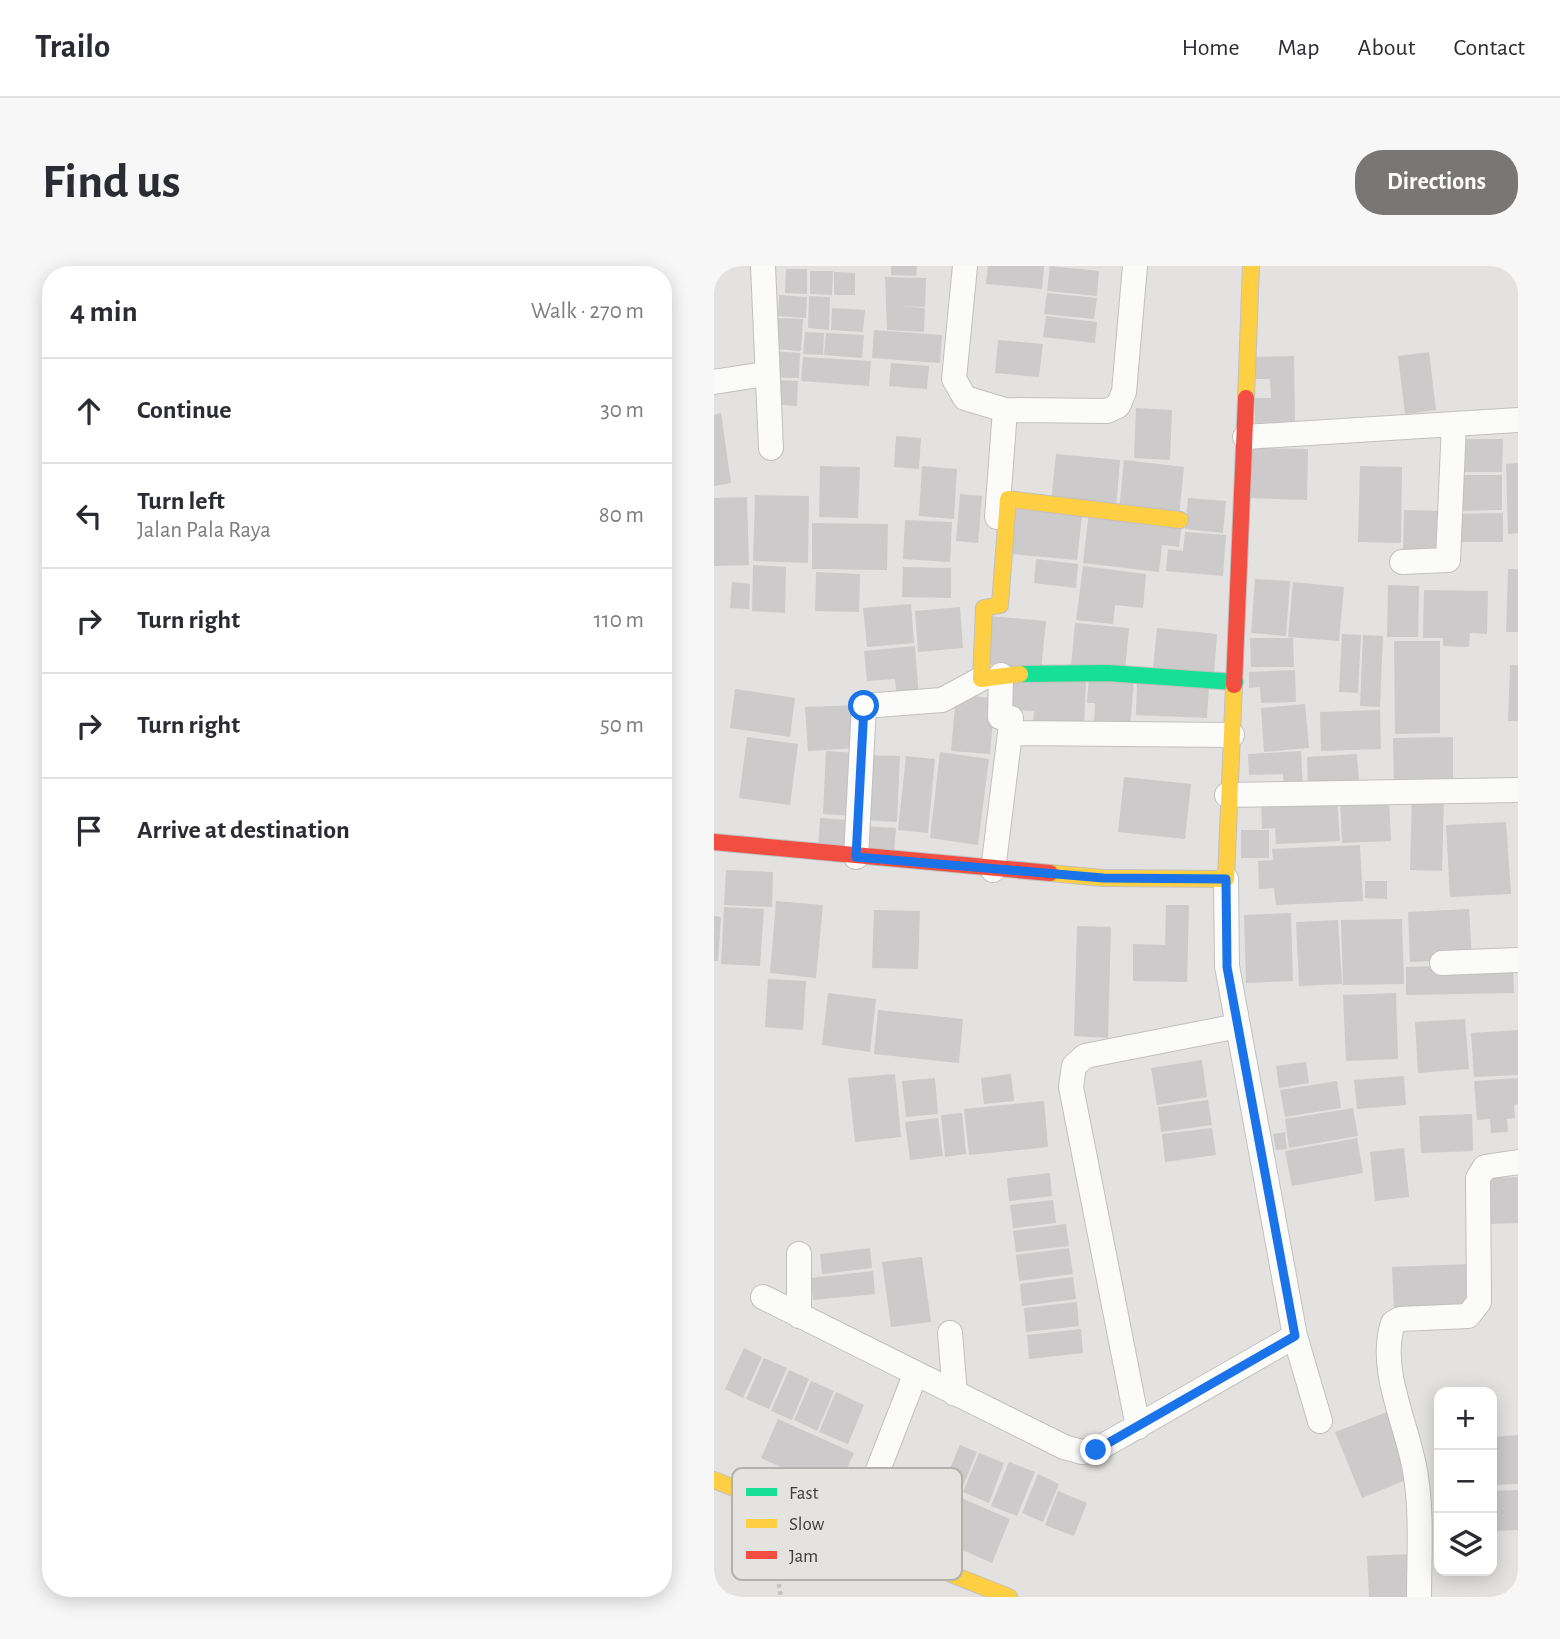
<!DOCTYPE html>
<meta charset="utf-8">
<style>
body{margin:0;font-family:"Alegreya Sans",sans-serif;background:#f7f7f7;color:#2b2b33}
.controls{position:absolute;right:21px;bottom:21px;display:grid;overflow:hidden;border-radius:14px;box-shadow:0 4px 18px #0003}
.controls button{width:63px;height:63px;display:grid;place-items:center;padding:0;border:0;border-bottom:2px solid #e1e1e2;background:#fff;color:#2b2b33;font:35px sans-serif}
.stop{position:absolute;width:21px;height:21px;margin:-16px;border:5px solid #1a73e8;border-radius:50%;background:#fff}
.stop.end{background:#1a73e8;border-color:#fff;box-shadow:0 2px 7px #0008}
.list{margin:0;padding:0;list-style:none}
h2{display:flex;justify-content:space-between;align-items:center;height:91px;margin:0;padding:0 28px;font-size:30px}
h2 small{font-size:23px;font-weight:400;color:#7c7c81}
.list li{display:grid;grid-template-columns:46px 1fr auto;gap:21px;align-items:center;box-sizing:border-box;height:105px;padding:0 28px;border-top:2px solid #e1e1e2}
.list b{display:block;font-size:26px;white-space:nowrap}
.list p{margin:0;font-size:23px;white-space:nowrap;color:#7c7c81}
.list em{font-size:23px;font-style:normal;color:#7c7c81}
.icon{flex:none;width:38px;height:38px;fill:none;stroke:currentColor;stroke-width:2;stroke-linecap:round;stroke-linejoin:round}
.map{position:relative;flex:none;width:804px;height:1331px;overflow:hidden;border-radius:28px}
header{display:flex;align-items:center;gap:42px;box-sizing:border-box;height:98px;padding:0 35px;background:#fff;border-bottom:2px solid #e1e1e2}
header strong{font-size:33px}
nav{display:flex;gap:38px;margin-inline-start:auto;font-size:24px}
.intro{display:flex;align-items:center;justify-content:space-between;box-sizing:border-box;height:168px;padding:0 42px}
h1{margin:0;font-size:49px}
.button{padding:18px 32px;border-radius:28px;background:#787775;color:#fff;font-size:24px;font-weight:700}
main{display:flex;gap:42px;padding:0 42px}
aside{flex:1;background:#fff;border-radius:28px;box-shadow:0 4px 18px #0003}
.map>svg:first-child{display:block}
</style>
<header>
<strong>Trailo</strong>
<nav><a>Home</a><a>Map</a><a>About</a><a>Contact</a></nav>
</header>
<div class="intro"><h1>Find us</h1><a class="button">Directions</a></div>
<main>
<aside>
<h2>4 min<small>Walk · 270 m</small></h2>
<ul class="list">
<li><svg class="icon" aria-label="ahead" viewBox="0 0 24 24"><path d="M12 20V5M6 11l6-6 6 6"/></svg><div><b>Continue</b></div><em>30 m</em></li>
<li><svg class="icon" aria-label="left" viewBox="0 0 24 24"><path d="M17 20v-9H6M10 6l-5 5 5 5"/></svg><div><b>Turn left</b><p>Jalan Pala Raya</p></div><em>80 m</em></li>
<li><svg class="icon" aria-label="right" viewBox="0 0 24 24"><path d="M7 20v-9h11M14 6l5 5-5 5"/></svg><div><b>Turn right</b></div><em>110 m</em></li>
<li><svg class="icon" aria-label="right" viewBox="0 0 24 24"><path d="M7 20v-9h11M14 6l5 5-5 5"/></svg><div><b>Turn right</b></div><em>50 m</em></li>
<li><svg class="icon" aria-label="arrive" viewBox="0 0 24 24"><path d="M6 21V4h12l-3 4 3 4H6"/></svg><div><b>Arrive at destination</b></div></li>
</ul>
</aside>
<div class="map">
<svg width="804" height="1331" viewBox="0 0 804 1331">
<rect width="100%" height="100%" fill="#e4e2e0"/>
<path fill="#cccaca" d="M177,0h26l-1,10 -25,-1z
M274,0h56l-2,23 -56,-5z
M336,0l49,5 -2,25 -50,-5z
M72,3h21v25l-22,-1z
M96,5h23l-1,24 -22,-1z
M120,6l21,1v22h-21z
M171,11l41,1 -1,29 -23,-1 23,2 -1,24 -37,-2z
M333,27l50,5 -3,21 -50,-5z
M65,29l28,2 -1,21 -28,-2z
M95,30l21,1 -1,33 -21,-2z
M118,42l33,2 -2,22 -32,-2z
M332,50l51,6 -2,21 -52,-6z
M64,52l25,1 -2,32 -25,-2z
M160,64l68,5 -2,28 -68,-5z
M91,66l19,1 -1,22 -20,-1z
M112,67l38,2 -2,23 -38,-3z
M284,74l45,4 -4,33 -44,-4z
M59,85l27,2 -1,25 -27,-1z
M715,86l7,58 -31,4 -7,-58z
M580,90l1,66 -40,1v-25h16l-1,-19h-14l-1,-22z
M89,91l68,4 -2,25 -68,-5z
M177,97l38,3 -2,23 -38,-3z
M58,114l26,1 -1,25 -26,-2z
M422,142l36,2 -2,50 -36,-2z
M7,147l10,70 -17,3v-71z
M182,170l25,2 -2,31 -25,-2z
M740,173h49l-1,33h-48z
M538,182l56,1 -1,51 -57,-2z
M342,188l64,6 -4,49 -65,-7z
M410,194l60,7 -5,50 -60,-6z
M804,197v70l-10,1 -2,-70z
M106,200l40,1 -2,51 -39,-1z
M208,200l35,3 -3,50 -35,-3z
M646,200l42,1 -1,76 -43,-1z
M739,209h49v35l-49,1z
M246,228l22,2 -4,47 -22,-2z
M41,229l54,1 -1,67 -55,-2z
M33,231l2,68 -35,1v-68z
M474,232l38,3 -3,32 -38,-4z
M301,243l67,7 -5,44 -66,-6z
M690,244l41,1 -1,44 -41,-1z
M375,245l93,12 -3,24 -17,-2 -3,27 -76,-9z
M789,247v29h-49l-1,-28z
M191,254l47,2 -2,40 -47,-3z
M98,257l76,1 -1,46 -75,-1z
M471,266l41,3 -3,41 -57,-5 2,-22 15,2z
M322,293l42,5 -2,24 -42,-5z
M39,299l33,2 -1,46 -33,-2z
M369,300l63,8 -3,34 -28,-3 -2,19 -37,-4z
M189,301l48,1v30l-49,-1z
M794,303h10v63h-12z
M102,306l44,2 -1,38 -44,-1z
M541,313l35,2 -4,55 -35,-3z
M18,316l18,2 -1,25 -19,-1z
M579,316l51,5 -5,54 -51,-4z
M674,319l31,1 -1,51h-31z
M710,324l64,1 -1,43 -17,-1 -1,14 -26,-1v-8h-20z
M197,338l3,39 -47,4 -4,-39z
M246,341l3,41 -45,4 -3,-41z
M275,350l57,5 -5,49 -56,-6z
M361,357l54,5 -4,42 -54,-4z
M443,362l60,6 -3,40 -61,-6z
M628,368l19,1 -3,58 -19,-1z
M649,369l20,1 -3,71 -20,-1z
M536,372h43l1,29h-43z
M680,375h46v92l-45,1z
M201,380l4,53 -22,2 -2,-22 -28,2 -3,-30z
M796,399h8v56h-10z
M581,404l1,32 -35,1 -1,-16 -11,1v-16z
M294,411l78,4 -2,45 -51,-2 1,-13 -28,-1z
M375,412l45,3 -4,47 -36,-3 1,-22h-8z
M423,417l72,3 -2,32 -71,-3z
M21,423l60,9 -5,39 -60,-9z
M242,429l39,3 -5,56 -39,-3z
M591,438l4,44 -45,4 -3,-44z
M143,439l2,43 -51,3 -3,-44z
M666,444l1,39 -60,2 -1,-39z
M33,471l51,7 -8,61 -51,-7z
M739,471v48l-59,1 -1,-48z
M112,485l32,2 -4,63 -31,-2z
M587,485l2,38 -19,1 -1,-16 -34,1 -1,-21z
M226,486l49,7 -11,86 -48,-7z
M643,488l2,29 -51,3 -1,-29z
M150,489l36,1 -3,66 -35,-2z
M192,490l29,3 -7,74 -30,-3z
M410,511l67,7 -6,55 -67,-7z
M698,529l32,1 -2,75 -32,-1z
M675,531l2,44 -49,2 -2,-44z
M623,532l3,43 -64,3 -1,-16 -13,1 -1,-27z
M106,552l28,2 -3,32 -27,-2z
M792,556l5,72 -61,3 -4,-72z
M147,560l35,2 -2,24 -35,-2z
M527,564h28v28h-28z
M646,579l3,56 -87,4 -2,-17 -15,1 -1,-28 15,-1 -1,-11z
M12,604l47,2 -1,35 -48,-2z
M651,615h22v18l-22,-1z
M62,635l47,4 -7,73 -46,-5z
M452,639h23l-2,77 -54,-1v-37l32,1z
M10,641l40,2 -4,57 -39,-2z
M755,643l3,50 -62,3 -2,-50z
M160,644l46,1 -2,58 -46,-1z
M577,647l2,68 -47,2 -2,-68z
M0,650l7,1 -3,44h-4z
M688,653l2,65 -61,1 -2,-65z
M624,654l4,64 -43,2 -3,-64z
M363,660l34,1 -3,111 -34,-2z
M799,698l1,29 -108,2v-28z
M54,713l38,2 -3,49 -38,-3z
M114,727l48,6 -6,53 -48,-7z
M682,727l2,66 -52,2 -3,-66z
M164,744l85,9 -4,44 -85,-9z
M751,753l4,50 -51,4 -3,-51z
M804,764v45l-44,2 -3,-44z
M488,794l5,37 -50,8 -6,-37z
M592,796l3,21 -30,5 -3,-22z
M181,808l6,63 -46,5 -7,-64z
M297,808l3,27 -30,3 -3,-26z
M690,810l2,29 -49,4 -3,-29z
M221,812l3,36 -32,3 -4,-36z
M804,812v26l-4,1 1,13 -8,1 1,13 -17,1 -1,-14 -13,1 -3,-39z
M623,815l4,27 -56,9 -5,-27z
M494,834l4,25 -51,7 -3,-25z
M330,835l4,46 -79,8 -5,-46z
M639,842l5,28 -69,12 -4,-29z
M248,847l4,41 -21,3 -4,-42z
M758,848l1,37 -52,2 -2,-37z
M224,852l5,38 -33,4 -5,-38z
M498,862l4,27 -51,7 -3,-28z
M571,866l2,17 -11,1 -3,-16z
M643,872l6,35 -71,13 -7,-35z
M690,882l5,49 -34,4 -5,-49z
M336,907l2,23 -43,5 -2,-23z
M804,911v46l-28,1 -2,-46z
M339,934l3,23 -43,5 -3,-23z
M352,958l3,22 -53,6 -3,-21z
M156,982l2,20 -50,6 -2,-20z
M355,982l4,26 -54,7 -3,-26z
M208,991l9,65 -40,5 -9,-65z
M754,998l2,44 -76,3 -2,-44z
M159,1005l2,23 -62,6 -2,-22z
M359,1011l3,22 -54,7 -2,-22z
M363,1036l2,24 -53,6 -2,-24z
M367,1063l2,24 -54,6 -2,-24z
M30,1082l18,9 -19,41 -18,-9z
M50,1092l23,10 -18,41 -23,-10z
M75,1104l20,9 -17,41 -21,-9z
M97,1115l23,10 -17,40 -23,-11z
M122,1126l28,13 -16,39 -29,-12z
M673,1146l26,65 -51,21 -27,-66z
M64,1153l76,34 -18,39 -75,-34z
M804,1169v49l-24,1 -2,-48z
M246,1179l17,7 -16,39 -17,-8z
M265,1187l25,10 -15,40 -26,-11z
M295,1196l26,10 -18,44 -26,-10z
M324,1208l21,10 -16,38 -21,-9z
M804,1224v40l-22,1 -2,-40z
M344,1225l29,12 -13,33 -29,-11z
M245,1231l51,22 -18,44 -52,-23z
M698,1288l2,43h-45l-2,-41z"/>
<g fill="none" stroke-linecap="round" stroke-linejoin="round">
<g stroke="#c1c0be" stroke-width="26">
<path id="street" d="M49,0l8,182
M251,0l-11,113 11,19 40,12 102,1 11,-5 6,-14 11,-126
M0,116l51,-8
M531,171l273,-17
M283,251l8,-107
M688,296l46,-2 6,-136
M287,409l-1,42 11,1 -1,15
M513,529l291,-5
M142,591l8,-151 78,-6 39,-21
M279,604l17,-137 222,2
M512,613l1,87 68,370 25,85
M728,697l76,-3
M85,988v62
M49,1031l301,150 18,5 14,-2 199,-114
M236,1067l5,61
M424,1161l-67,-340 3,-21 11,-10 153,-30
M139,1268l62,-159
M705,1331c0,-39 3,-81 -3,-120 -6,-48 -39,-105 -23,-154l7,-4 68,-3 11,-14 -1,-124 7,-11 33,-5"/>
</g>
<g stroke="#c1c0be" stroke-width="18">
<path id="fast" d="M306,408l87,-1 128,9"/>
</g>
<g stroke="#c1c0be" stroke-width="18">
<path id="slow" d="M532,132l5,-132
M306,408l-39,5 3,-71 16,-3 8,-106 172,21
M336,607l53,5 123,1 8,-194
M0,1214l295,117"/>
</g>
<g stroke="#c1c0be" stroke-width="18">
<path id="jam" d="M520,419l12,-287
M0,576l336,31"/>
</g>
<path stroke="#c3c2c2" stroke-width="4.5" stroke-dasharray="3.5 3.5" stroke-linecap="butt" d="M56,1270l11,61"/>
<use href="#street" stroke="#fbfbfa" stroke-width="24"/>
<use href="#fast" stroke="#16e098" stroke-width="16"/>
<use href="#slow" stroke="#ffcf43" stroke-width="16"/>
<use href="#jam" stroke="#f24e42" stroke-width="16"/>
</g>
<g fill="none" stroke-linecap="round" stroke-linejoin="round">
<path stroke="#1a73e8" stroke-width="9" d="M150,440l-8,151 247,21 123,1 1,88 68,369 -199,114"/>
</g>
<rect x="18" y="1202" width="230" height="112" rx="10" fill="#e5e3df" stroke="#b3b1ae" stroke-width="2"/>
<rect x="32" y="1222" width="31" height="8" fill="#16e098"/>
<rect x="32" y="1253" width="31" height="9" fill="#ffcf43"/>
<rect x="32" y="1285" width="31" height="8" fill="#f24e42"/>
<g font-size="19" fill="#3e3d3b">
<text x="75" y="1233">Fast</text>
<text x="75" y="1264">Slow</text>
<text x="75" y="1296">Jam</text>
</g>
</svg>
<div class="controls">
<button>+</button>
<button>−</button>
<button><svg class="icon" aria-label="layers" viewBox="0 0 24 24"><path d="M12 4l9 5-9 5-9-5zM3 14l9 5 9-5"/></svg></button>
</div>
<div class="stop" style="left:150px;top:440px"></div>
<div class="stop end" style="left:382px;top:1184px"></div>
</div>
</main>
